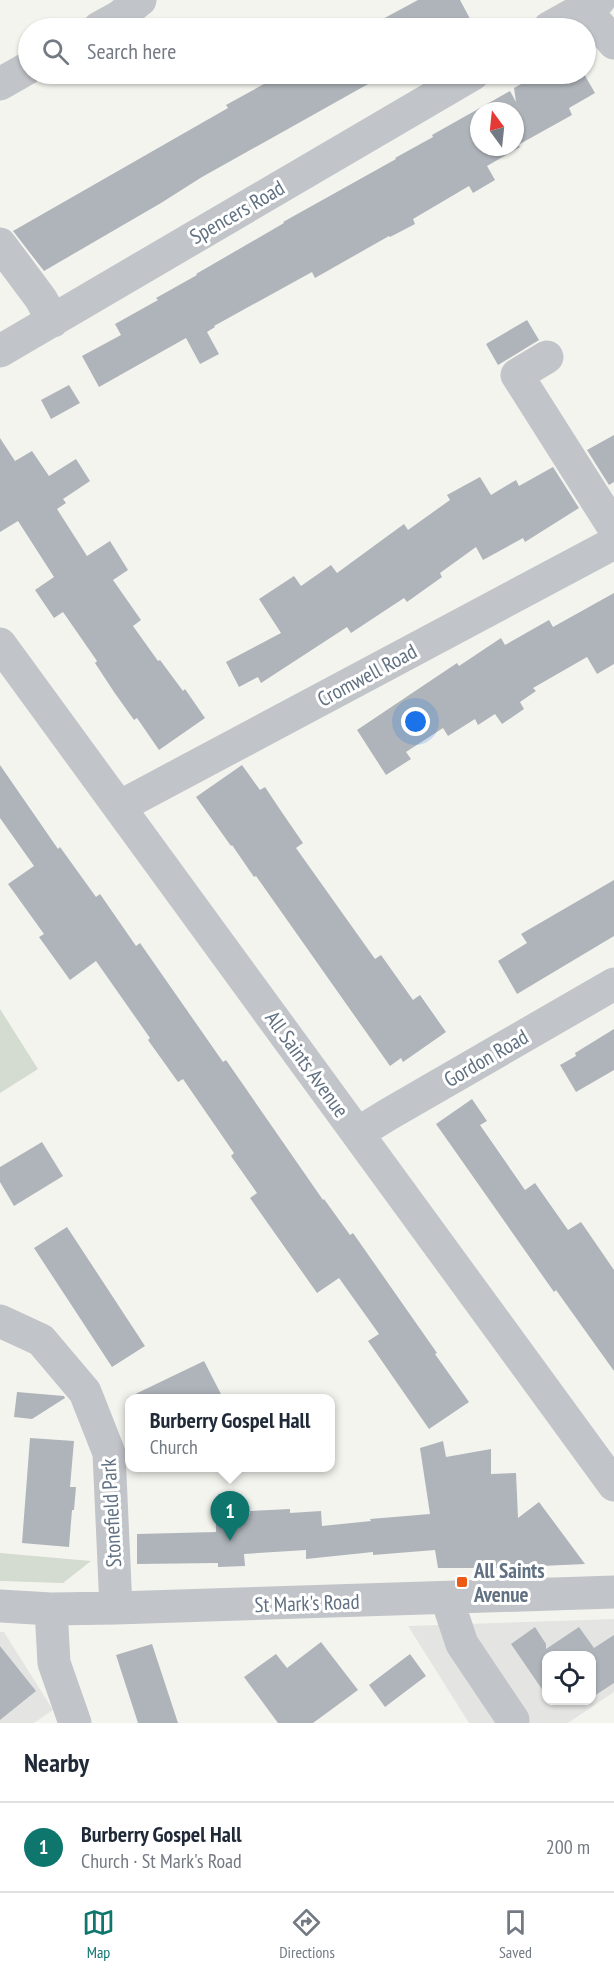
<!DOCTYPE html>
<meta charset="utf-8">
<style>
body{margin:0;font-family:"PT Sans Narrow",sans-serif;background:#f2f2f3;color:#1f2937}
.controls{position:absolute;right:18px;bottom:18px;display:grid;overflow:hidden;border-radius:12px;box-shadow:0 2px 4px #0004}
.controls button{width:54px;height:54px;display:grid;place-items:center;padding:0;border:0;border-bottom:2px solid #e0e1e3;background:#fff;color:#1f2937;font:30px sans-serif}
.compass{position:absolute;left:470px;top:102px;width:54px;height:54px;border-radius:50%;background:#fff;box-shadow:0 2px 4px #0004;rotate:345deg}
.you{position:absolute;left:416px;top:722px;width:21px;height:21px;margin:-15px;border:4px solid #fff;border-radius:50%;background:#1a73e8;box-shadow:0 0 0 9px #1a73e833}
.badge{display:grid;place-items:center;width:39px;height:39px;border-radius:50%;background:#0f766e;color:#fff;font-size:20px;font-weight:700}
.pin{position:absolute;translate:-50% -50px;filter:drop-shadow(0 2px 3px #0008)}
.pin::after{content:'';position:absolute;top:32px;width:21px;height:18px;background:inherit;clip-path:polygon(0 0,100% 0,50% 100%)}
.popup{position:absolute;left:125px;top:1394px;width:210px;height:78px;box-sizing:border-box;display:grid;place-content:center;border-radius:12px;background:#fff;filter:drop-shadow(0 2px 4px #0005);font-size:20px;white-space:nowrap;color:#747a83}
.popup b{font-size:22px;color:#1f2937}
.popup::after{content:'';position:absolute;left:50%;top:100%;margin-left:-12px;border:12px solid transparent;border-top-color:#fff}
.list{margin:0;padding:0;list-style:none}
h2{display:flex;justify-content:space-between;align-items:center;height:78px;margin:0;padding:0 24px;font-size:26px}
h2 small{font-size:20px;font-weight:400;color:#747a83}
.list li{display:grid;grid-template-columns:39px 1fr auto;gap:18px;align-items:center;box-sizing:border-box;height:90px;padding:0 24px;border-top:2px solid #e0e1e3}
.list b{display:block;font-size:22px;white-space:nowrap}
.list p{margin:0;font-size:20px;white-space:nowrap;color:#747a83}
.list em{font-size:20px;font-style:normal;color:#747a83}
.icon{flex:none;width:33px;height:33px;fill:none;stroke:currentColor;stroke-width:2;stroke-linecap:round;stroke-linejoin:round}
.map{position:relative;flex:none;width:614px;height:1723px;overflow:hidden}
.search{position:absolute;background:#fff;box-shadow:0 2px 4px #0004;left:18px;right:18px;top:18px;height:66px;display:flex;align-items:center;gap:15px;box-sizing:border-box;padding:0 21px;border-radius:33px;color:#747a83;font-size:22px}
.sheet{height:168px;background:#fff}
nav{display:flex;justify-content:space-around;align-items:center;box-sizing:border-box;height:84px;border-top:2px solid #e0e1e3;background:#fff;font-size:16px;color:#747a83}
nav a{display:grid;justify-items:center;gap:3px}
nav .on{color:#0f766e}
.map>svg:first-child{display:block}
</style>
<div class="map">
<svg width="614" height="1723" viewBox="0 0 614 1723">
<rect width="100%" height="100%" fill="#f4f4ef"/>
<path fill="#e4e5e3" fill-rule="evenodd" d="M614,1619v73l-46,31h-99l-61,-97zM546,1656h46v44h-46z
M0,1632h4l49,78 -19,13h-34z"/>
<path fill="#d4dbd0" d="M0,1009l38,60 -38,24z
M0,1553l91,8 -28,22 -63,-2z"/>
<path fill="#aeb4ba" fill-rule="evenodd" d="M418,0h42l15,28h-109z
M282,74h104l-184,103 -41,26 -117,68 -31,-40 215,-123 -2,-3z
M539,74h45l11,19 -26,15 3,7 -54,30 2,2 -33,19 8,14 -22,13 -4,-7 -56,33 2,5 -25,13 -1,-1 -74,42 -3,-6 -98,54 1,1 -8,5 12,22 -19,10 -14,-26 -87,49 -17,-31 39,-21 -6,-11 43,-24 -2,-2 41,-23 -1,-1 88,-51 -1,-1 113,-63 -1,-1 38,-21 -1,-2 78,-44 6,11 -2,-14zM479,111h36v36h-36z
M527,320l12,20 -41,25 -12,-21z
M69,385l11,18 -29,16 -10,-19z
M614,435v47l-5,3 -22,-35z
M0,438l15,23 17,-10 17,25 27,-17 14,22 -27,18 3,4 -9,6 30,47 23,-15 18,29 -15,10 28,40 -8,6 25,35 2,-1 23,31 2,-2 20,29 -46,32 -22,-32 -3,2 -20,-28 -19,-29 2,-2 -34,-49 -9,6 -19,-28 19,-13 -36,-56 -18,11z
M553,467l26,41 -54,34 -2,-4 -40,22 -7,-13 -36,26 2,4 -35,25 -3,-4 -53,35 -4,-6 -86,56 -3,-6 -19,10 -13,-25 55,-29 -22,-34 35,-23 7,10 30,-21 6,8 67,-49 4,6 42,-30 -3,-5 33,-18 11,18 25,-15 3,6z
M614,593v71l-17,10 -10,-17 -54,31 3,3 -16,11 4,7 -22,15 -7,-10 -17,11 -3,-6 -27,17 -5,-8 -37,24 5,7 -25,16 -29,-45 100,-67 2,3 42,-28 4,7 44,-25 4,7z
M0,765l58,84 2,-2 36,50 4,-3 36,52 4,-3 83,119 3,-2 97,140 1,-1 26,36 3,-2 84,120 -2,1 34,48 -40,27 -61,-88 11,-7 -40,-56 -22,15 -67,-95 7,-5 -26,-37 3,-3 -51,-74 -5,3 -30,-42 2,-2 -54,-77 -26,19 -31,-43 5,-3 -36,-50 26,-18 -34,-48z
M242,765l18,25 5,-3 16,24 22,32 -7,5 79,111 6,-4 32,45 7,-5 26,37 -43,30 -2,-4 -11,8 -134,-190 -2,1 -22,-32 -1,1 -35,-49z
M614,880v56l-97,58 -19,-33 29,-18 -6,-9z
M614,1029v41l-38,22 -16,-27 16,-9 -1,-3z
M472,1099l15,22 -7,4 45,65 10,-7 33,47 13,-8 33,48v101l-58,-81 -2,2 -118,-168z
M42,1142l21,34 -49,30 -14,-24v-15z
M67,1227l78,119 -33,21 -78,-119z
M204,1361l19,37h-96z
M17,1392l47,4 1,2 -33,21 -18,-2z
M30,1438l44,3 -4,46h6l-2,23h-2l-3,37 -47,-4z
M443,1441l3,16 45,-8v25l25,-1 2,45 21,-16 46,62 -89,4h-58l-3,-18 -62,5v-3l-67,7v-9l-62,4 1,12 -27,1v-4l-81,1v-30l79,-2v-16l34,-2v-3l40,-2v4l31,-2 1,15 49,-5 -1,-2 60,-5 -10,-66z
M535,1627l11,17v5l33,-22 15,21 20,-13v48l-23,15v-42h-45v39l-35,-51z
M321,1642l37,48 -45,33h-35l-34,-46 32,-23 11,14z
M152,1644l26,79h-40l-22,-68z
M0,1646l36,45 -36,29z
M410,1654l16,22 -41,31 -16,-22z"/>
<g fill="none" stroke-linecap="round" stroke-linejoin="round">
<path stroke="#c1c4c8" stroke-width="33" d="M584,8l30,35
M99,28l20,-11 21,-17
M549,28l50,-28
M0,84l28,-16
M0,244l41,55 12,22
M0,351l473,-277
M547,357l-30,18 97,153
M0,644l614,841
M119,807l495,-264
M358,1133l31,-19 225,-130
M0,1321l41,19 44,52 24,61 7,155
M447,1599l15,45 51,76
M0,1606l51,3 65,-1 498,-16
M51,1609l3,54 21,60"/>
</g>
<rect fill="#ed5a16" stroke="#fff" stroke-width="2" x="456" y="1576" width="12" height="12" rx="3"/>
<g text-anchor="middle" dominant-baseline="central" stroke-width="6" stroke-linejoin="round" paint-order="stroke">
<g font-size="21" fill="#617182" stroke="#fff">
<text transform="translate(237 212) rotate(-30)">Spencers Road</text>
<text transform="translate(367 675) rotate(-28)">Cromwell Road</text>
<text transform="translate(486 1058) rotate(-30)">Gordon Road</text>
<text transform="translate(307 1064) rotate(54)">All Saints Avenue</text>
<text transform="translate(111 1513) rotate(-93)">Stonefield Park</text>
<text transform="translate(307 1603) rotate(-2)">St Mark's Road</text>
</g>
<g font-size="21" font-weight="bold" fill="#617182" stroke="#fff" text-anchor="start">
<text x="474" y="1570">All Saints<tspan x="474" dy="24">Avenue</tspan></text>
</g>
</g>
</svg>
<div class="controls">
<button><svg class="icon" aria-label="locate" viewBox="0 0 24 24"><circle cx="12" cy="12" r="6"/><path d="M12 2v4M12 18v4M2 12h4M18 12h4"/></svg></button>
</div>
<svg class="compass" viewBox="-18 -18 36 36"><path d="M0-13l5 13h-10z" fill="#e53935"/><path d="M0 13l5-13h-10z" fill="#747a83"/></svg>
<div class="you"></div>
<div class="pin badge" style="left:230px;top:1541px">1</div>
<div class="popup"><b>Burberry Gospel Hall</b>Church</div>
<div class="search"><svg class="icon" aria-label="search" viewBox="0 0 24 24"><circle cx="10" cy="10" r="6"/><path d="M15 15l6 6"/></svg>Search here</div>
</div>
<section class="sheet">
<h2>Nearby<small></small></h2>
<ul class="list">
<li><span class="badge">1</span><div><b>Burberry Gospel Hall</b><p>Church · St Mark's Road</p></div><em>200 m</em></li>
</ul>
</section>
<nav>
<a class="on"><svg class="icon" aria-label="map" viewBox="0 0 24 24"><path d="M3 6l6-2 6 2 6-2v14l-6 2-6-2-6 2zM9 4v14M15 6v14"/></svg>Map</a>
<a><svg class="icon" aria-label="directions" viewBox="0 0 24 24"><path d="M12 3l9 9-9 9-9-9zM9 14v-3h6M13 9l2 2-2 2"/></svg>Directions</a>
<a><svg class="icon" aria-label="saved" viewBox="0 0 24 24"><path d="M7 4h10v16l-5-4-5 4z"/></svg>Saved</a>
</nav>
